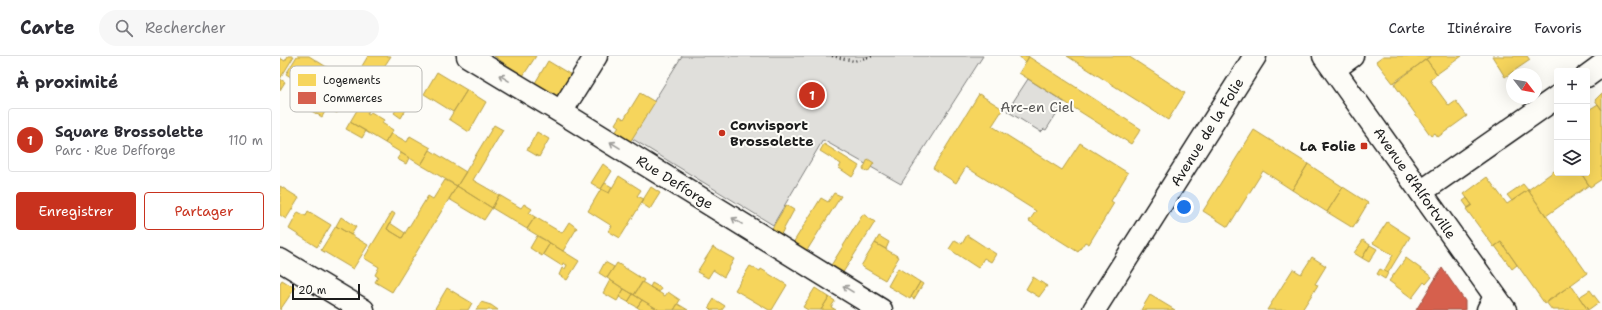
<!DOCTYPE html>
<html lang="fr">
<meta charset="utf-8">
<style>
body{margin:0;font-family:"Shantell Sans",sans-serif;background:#f7f7f7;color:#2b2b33}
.controls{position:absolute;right:12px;top:12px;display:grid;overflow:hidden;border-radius:4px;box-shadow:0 4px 16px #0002}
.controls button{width:36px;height:36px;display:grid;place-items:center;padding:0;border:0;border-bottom:1px solid #e1e1e2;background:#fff;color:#2b2b33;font:20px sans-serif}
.compass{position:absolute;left:1226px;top:12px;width:36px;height:36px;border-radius:50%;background:#fff;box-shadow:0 4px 16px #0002;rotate:121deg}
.scale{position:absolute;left:12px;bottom:10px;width:68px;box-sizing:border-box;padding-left:4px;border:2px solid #1c1c1c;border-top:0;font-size:11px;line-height:14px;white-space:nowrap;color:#1c1c1c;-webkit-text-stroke:3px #fdfcf7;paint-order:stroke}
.you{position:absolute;left:904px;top:151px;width:14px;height:14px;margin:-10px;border:3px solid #fff;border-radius:50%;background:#1a73e8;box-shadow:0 0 0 6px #1a73e833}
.badge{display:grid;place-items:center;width:26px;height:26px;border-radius:50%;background:#c8321e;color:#fff;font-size:13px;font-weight:700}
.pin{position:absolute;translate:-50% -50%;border:2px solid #fff;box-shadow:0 1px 4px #0006}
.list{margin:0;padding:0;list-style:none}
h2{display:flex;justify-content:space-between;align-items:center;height:52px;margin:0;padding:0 16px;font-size:17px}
h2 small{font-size:13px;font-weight:400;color:#7c7c81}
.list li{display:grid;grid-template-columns:26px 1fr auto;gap:12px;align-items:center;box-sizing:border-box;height:64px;margin:0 8px 8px;padding:0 8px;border:1px solid #e1e1e2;border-radius:4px}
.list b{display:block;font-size:15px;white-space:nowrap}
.list p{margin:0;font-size:13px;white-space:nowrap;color:#7c7c81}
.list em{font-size:13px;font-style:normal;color:#7c7c81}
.actions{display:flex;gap:8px;padding:12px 16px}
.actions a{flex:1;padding:9px 0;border:1px solid #c8321e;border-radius:4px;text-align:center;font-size:14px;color:#c8321e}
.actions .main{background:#c8321e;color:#fff}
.icon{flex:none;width:22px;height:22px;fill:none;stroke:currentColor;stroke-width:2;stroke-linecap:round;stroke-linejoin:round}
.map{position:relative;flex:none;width:1322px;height:254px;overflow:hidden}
header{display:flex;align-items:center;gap:24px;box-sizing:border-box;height:56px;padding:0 20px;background:#fff;border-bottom:1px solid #e1e1e2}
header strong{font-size:19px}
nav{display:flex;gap:22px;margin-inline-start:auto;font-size:14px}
.search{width:280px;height:36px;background:#f7f7f7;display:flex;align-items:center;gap:10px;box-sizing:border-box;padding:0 14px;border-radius:22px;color:#7c7c81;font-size:15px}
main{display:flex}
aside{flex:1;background:#fff}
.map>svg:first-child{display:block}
</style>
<header>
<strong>Carte</strong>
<div class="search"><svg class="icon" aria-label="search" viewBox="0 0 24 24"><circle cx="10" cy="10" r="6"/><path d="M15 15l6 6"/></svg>Rechercher</div>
<nav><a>Carte</a><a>Itinéraire</a><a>Favoris</a></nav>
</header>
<main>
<aside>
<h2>À proximité<small></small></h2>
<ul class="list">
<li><span class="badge">1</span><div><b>Square Brossolette</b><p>Parc · Rue Defforge</p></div><em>110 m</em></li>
</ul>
<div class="actions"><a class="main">Enregistrer</a><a>Partager</a></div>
</aside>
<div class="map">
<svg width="1322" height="254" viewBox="0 0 1322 254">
<rect width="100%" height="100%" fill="#fdfcf7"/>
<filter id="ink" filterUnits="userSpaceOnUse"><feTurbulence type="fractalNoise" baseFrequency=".025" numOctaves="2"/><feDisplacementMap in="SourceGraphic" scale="8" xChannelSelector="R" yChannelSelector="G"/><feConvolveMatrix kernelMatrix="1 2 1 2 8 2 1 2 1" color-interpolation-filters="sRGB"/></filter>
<g filter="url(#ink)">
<path fill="#e0dfdb" stroke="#7e7e7c" d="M402,0h301l-82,128 -78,-44 -50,85 -142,-87z
M748,23l36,23 -18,28 -2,-1 -3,3 -34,-21z"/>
<path fill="#f6d55c" stroke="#b59e49" d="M8,0h6l-14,23v-21l5,3z
M17,0h12l24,15 -15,23 -32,-20z
M88,0h23l-13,20 -16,-10z
M214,0h42l-13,20z
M739,0h10l-4,7z
M787,0h61l57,37 -17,27z
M1103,0h48l-38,27 -17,-22z
M1151,0h31l-25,18 -11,-15z
M1212,0h35l3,4 -25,17z
M749,1l112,72 -10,15 -112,-71z
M1146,3l11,15 -7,6 19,26 7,-5 11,15 -29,21 -3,-4 -4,3 -37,-52z
M268,5l25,15 -13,22 -25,-15z
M157,16l30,18 -14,22 -29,-18z
M0,23l5,3 -5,8z
M187,34l19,12 -17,30 -20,-13z
M127,36l7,4 -13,22 -7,-5z
M40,37l21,12 -4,8 -22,-12z
M360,37l15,9 -25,40 -15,-9 4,-6 -4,-3 5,-8 4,3z
M1322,37v17l-7,-10z
M699,38l24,15 -11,17 70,44 18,-27 48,30 -17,28 3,2 -25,41 -4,-2 -7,10 -49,-31 7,-10 -70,-44 -10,16 -23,-15z
M34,44l13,8 -5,9 -14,-8z
M83,44l9,6 -5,8 2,1 2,-3 13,8 -2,3 11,7 -8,13 -35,-21z
M1318,48l4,6v69l-12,8 -9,-14h6v-29l4,-3 -4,-5v-25z
M70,66l16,9 -4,7 -16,-9z
M214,69l9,5 -30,50 26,15 -7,13 -35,-22z
M974,74l54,34 -16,26 -29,-19 -35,56 -25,-16z
M257,76l12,7 -10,18 -12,-7z
M111,77l16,9 3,-6 21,12 -10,17 -36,-22z
M544,88l35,22 -7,11 -13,-9 2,-4 -21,-13z
M150,94l36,22 -9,14 -36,-21z
M121,97l8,5 -3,6 -9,-5z
M588,103l6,4 -6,9 -5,-3z
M323,108l9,7 -11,18 -10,-6z
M1028,108l35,23 -16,25 -35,-22z
M1277,113v4h24l8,12 -43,31 -18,-26z
M339,120l22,14 -4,6 7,3 -24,39 -12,-7 4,-5 -24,-15 13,-22 8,4z
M1207,121l20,27 21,-14 59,83 -42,31 -44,-62 -7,5 -28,-38 6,-4 -8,-11z
M165,124l12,6 -65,106 -17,-10 3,-5 -3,-2 4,-8 -15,-9 28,-46 3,2 -8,15 15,9 26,-42 5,3z
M325,127l7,4 -3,6 -8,-4z
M1243,128l5,6 -16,11 -5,-6z
M0,130l19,12 -13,21 -6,-4z
M177,130l35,22 -8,12 -35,-21z
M371,131l9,6 -10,16 -9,-6z
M1063,131l25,16 -15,25 -26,-16z
M554,137l7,3 -35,56 -13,-9 28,-45 7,4z
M219,139l22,13 3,-4 8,5 -3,4 6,4 -8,12 -35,-21z
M1187,142l5,7 -4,3 -5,-7z
M506,149l8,5 -14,26 -9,-6z
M28,155l23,14 -14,22 -28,-18 9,-17 8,4z
M583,158l12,8 -33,52 -12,-7z
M61,161l15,10 -5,8 -15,-9z
M255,161l27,16 7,-11 8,6 -14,23 -36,-22z
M1107,166l23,15 -22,36 -4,-2 9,-16 -20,-12z
M110,167l15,10 -3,5 -15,-9z
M56,170l32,19 -15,24 -32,-19z
M687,179l29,19 -5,8 -7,-4 -6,10 -29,-19 6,-9 7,4z
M257,180l13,7 -8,13 -12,-8z
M599,180l10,6 -3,7 -11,-6z
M1083,184l7,5 -8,13 -8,-5z
M1221,186l16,23 -5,4 -17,-23z
M270,187l29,18 -12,19 -8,-5 3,-7 3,1 2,-4 -4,-2 -1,3 -19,-12z
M595,187l24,14 -14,23 -24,-14z
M1090,189l7,4 -8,13 -7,-4z
M433,191l21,12 -10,18 -11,-7 -5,8 -11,-6z
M1032,201l14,9 -11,18 3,1 -16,25h-35l26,-41 8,5z
M1126,202l26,19 -6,7 -2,-2 -12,16 -23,-17z
M325,206l9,5 -7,11 -8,-5z
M337,207l27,17 -10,15 -27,-17z
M470,210l10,5 1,-2 26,16 -15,25h-3l-34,-20z
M618,212l22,14 -10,17 -22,-13z
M1100,213l8,4 -3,6 -8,-5z
M753,221l14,9 -8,11 -13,-8z
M2,224l13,8 -15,22v-27z
M330,224l14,9 -7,12 -14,-8z
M362,226l23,14 3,-4 12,8 -6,10h-15l-25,-15z
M640,226l3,2 -9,15 -3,-2z
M372,227l9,5 -2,4 -9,-5z
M1291,229l17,25h-36l-6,-8z
M167,232l25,15 -4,7h-34z
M535,232l14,9 -8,13h-13l-5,-3z
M344,233l9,5 -5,8 -9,-5z
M1310,234l9,12 -11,8 -9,-13z
M353,238l9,6 -5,7 -9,-5z
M870,239l25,15h-34z
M549,241l6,4 -4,6 5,3h-15z
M434,243l11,7 -3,4h-10l-3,-3z
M362,244l17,10h-18l-4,-3z
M201,246l10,3 7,5h-22z
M398,248l10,6h-14z"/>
<path fill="#d6604d" stroke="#9e4c3e" d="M1162,212l23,33v9h-49z"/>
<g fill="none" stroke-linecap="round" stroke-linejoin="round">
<g stroke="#1c1c1c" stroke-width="25">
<path id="minor" d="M188,0l93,56 320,198
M1054,13l18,-13
M1307,20l15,-11
M281,56l35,-56
M1141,136l136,-95
M0,204l83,50
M814,254l161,-254
M1208,254l7,-13"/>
</g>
<g stroke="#1c1c1c" stroke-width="25">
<path id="major" d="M1044,0l181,254"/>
</g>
<path stroke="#1c1c1c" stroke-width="2.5" stroke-dasharray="1 3" stroke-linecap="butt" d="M552,0l22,5 19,-5"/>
<use href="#minor" stroke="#fdfcf7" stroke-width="22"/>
<use href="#major" stroke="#fdfcf7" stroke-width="22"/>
</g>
<defs><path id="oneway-shaft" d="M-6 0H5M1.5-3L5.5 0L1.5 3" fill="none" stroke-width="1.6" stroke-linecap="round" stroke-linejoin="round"/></defs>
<g stroke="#989794">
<use href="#oneway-shaft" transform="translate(224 22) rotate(-149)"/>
<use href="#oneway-shaft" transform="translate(335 89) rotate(-148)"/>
<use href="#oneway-shaft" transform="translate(457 165) rotate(-148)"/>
<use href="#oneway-shaft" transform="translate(568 233) rotate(-148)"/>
</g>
</g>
<g fill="#c8321e" stroke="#fdfcf7" stroke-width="1.5">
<circle cx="442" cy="77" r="4"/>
<rect x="1080" y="86" width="8" height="8" rx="2"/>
</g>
<g text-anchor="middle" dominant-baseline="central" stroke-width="4" stroke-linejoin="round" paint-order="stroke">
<g font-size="14" fill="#575655" stroke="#fdfcf7">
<text x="757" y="51">Arc-en Ciel</text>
</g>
<g font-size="14" font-weight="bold" fill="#1c1c1c" stroke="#fdfcf7" text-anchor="start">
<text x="450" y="69">Convisport<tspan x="450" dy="16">Brossolette</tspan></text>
<text x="1076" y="90" text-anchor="end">La Folie</text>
</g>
<g font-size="14" fill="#1c1c1c" stroke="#fdfcf7">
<text transform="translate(927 76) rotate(-58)">Avenue de la Folie</text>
<text transform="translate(395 126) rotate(32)">Rue Defforge</text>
<text transform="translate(1135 127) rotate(55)">Avenue d'Alfortville</text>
</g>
</g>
<rect x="10" y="10" width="132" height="46" rx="6" fill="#fdfcf7" stroke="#bab9b5" stroke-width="1"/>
<rect x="18" y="18" width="18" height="12" fill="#f6d55c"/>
<rect x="18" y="36" width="18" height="12" fill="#d6604d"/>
<g font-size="11" fill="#1c1c1c">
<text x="43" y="28">Logements</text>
<text x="43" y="46">Commerces</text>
</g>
</svg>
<div class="controls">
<button>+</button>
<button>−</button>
<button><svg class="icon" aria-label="layers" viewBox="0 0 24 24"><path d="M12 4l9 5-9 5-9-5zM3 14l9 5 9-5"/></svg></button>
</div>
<svg class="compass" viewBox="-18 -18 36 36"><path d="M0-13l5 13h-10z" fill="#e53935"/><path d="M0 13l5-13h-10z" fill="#7c7c81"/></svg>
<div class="scale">20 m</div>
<div class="you"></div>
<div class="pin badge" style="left:532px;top:39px">1</div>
</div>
</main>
